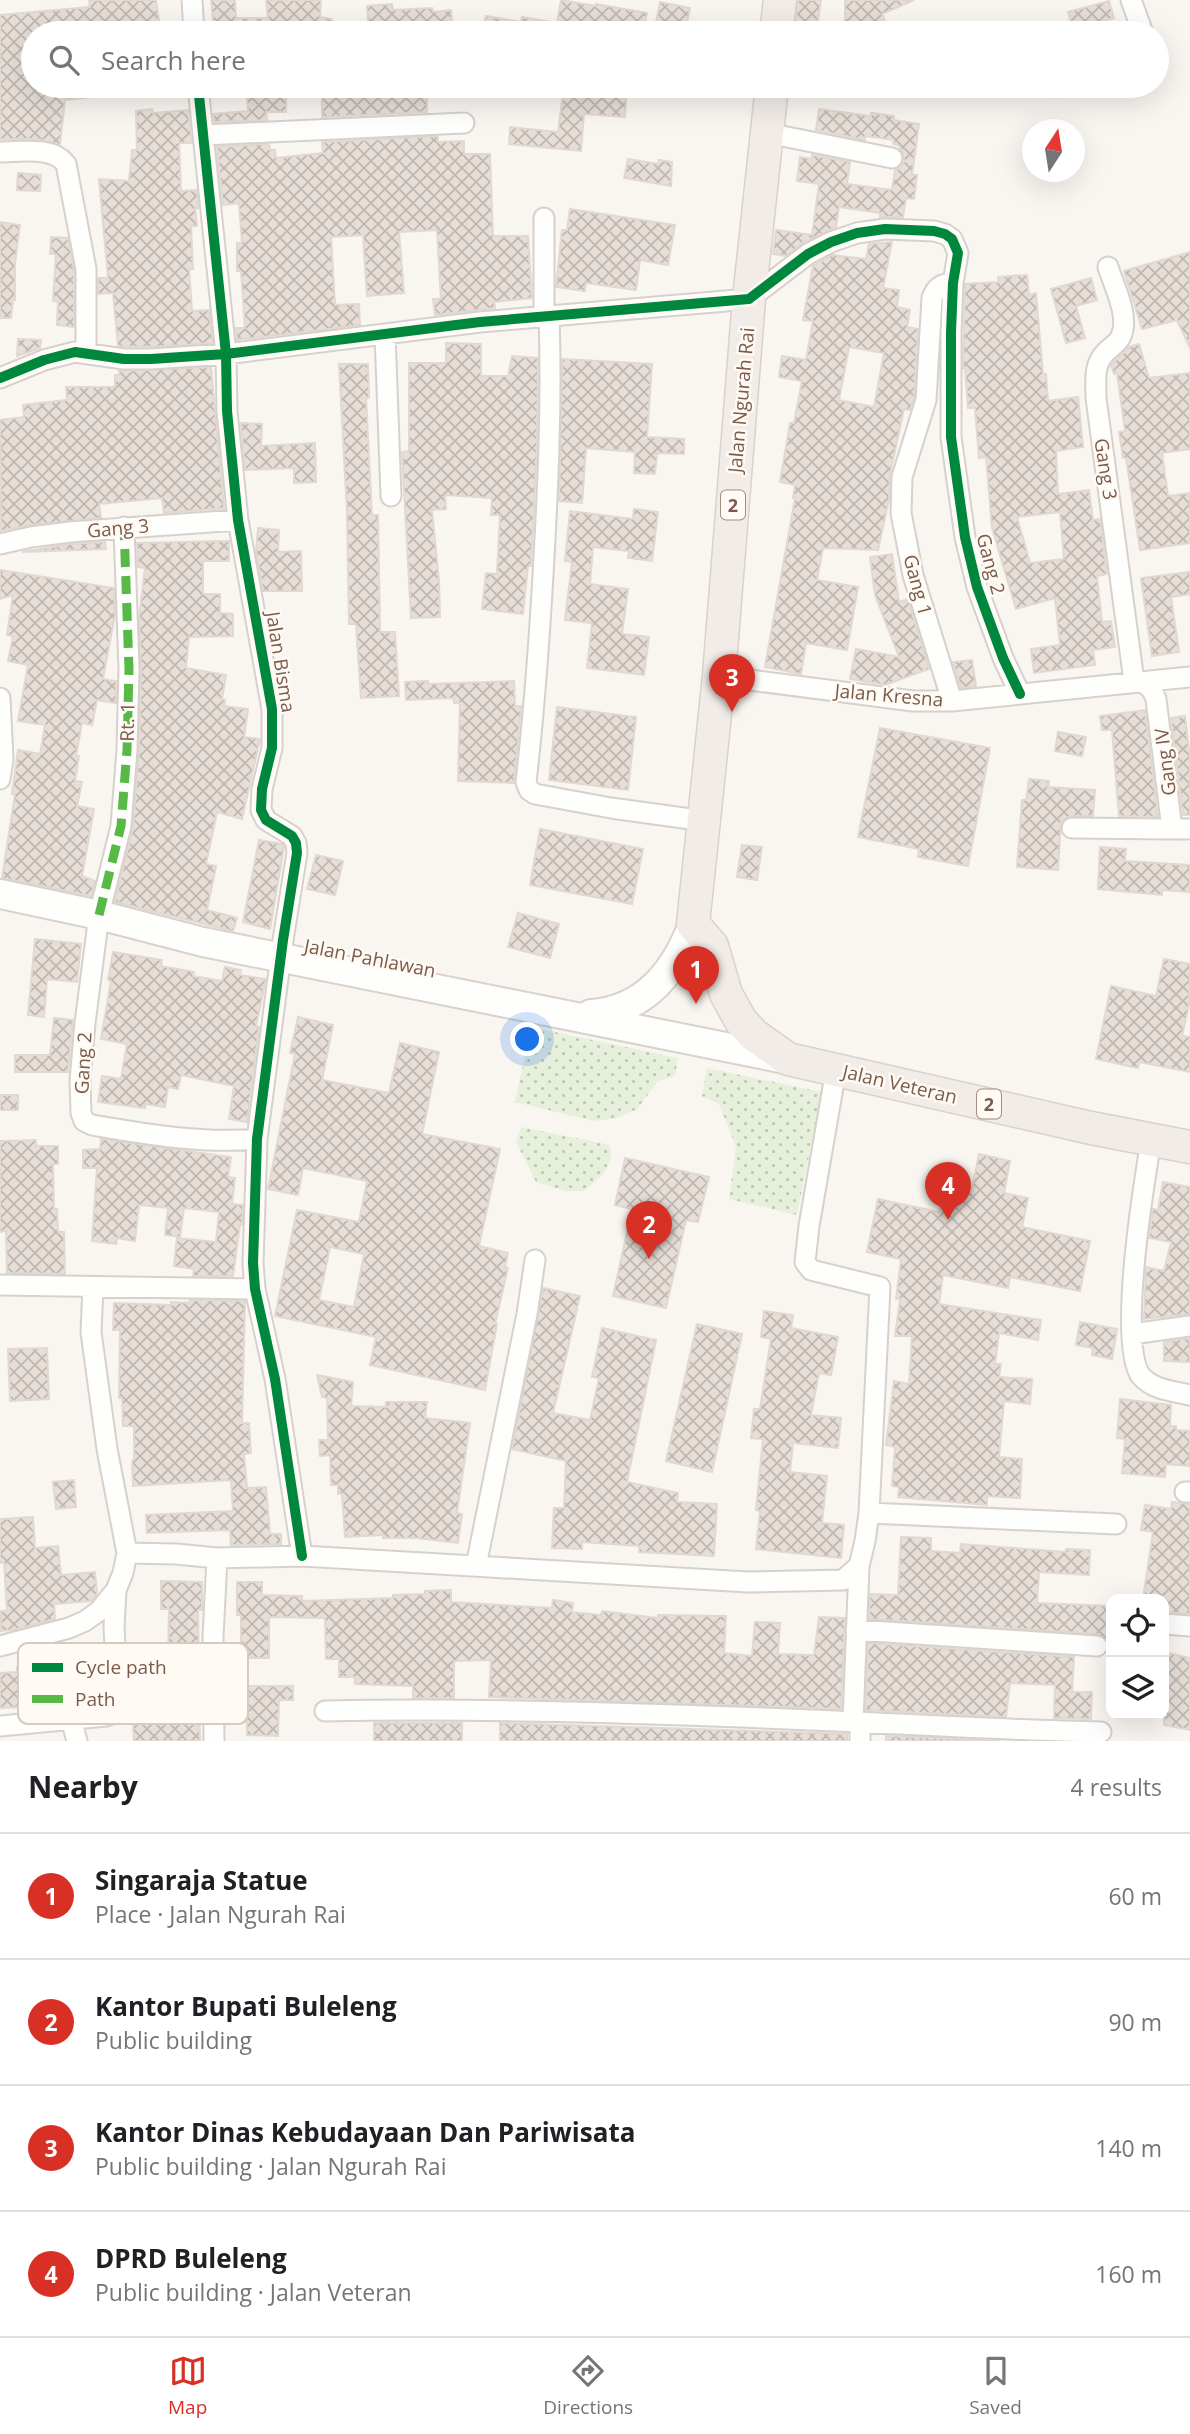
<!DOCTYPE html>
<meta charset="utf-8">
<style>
body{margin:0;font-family:"Open Sans",sans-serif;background:#f6f6f6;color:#202124}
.controls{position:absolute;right:21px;bottom:21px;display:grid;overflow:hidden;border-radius:14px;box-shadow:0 7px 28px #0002}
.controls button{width:63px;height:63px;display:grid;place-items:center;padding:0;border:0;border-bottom:2px solid #e0e0e0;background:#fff;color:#202124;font:35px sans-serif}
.compass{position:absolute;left:1022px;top:119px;width:63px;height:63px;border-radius:50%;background:#fff;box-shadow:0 7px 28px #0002;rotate:12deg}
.you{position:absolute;left:528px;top:1040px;width:24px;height:24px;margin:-18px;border:5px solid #fff;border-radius:50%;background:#1a73e8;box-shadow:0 0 0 10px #1a73e833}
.badge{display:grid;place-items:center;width:46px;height:46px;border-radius:50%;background:#d93025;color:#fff;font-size:23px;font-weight:700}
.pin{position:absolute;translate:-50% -58px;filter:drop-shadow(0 2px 4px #0008)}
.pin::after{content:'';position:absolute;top:37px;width:24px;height:21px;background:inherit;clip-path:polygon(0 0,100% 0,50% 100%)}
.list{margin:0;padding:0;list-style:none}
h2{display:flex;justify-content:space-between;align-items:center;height:91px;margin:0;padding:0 28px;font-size:30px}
h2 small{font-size:23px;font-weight:400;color:#757577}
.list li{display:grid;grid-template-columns:46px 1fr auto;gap:21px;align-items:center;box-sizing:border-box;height:126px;padding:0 28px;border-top:2px solid #e0e0e0}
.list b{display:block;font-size:26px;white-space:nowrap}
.list p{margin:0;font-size:23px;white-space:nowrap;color:#757577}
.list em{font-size:23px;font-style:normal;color:#757577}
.icon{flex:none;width:38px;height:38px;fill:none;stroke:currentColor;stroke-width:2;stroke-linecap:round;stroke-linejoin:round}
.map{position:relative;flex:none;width:1190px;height:1741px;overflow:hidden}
.search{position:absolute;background:#fff;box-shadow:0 7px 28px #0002;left:21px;right:21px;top:21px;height:77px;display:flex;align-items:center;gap:18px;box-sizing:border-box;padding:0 24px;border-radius:38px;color:#757577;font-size:26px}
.sheet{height:595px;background:#fff}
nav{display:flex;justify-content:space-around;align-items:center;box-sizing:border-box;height:98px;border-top:2px solid #e0e0e0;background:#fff;font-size:19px;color:#757577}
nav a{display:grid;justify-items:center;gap:4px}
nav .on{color:#d93025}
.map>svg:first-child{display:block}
</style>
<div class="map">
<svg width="1190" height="1741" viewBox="0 0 1190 1741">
<defs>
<pattern id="park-dots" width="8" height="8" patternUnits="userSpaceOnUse" patternTransform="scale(1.75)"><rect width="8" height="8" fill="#e7f0db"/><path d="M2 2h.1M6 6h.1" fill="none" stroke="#c0c6b4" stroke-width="1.8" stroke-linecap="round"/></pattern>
<pattern id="building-cross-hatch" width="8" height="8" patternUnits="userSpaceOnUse" patternTransform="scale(1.75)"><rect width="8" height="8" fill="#e6ded7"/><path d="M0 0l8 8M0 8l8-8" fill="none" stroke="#bfb7b1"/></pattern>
</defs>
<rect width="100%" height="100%" fill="#f9f5f0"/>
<path fill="url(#park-dots)" d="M531,1027l147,31 -3,18 -17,5 -21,28 -20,9 -23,3 -79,-19z
M707,1068l115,24 -25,123 -68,-16 7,-52 -17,-43 -17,-8z
M521,1127l89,18c5,22 -11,33 -26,46h-19l-29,-9 -20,-40z"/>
<path fill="url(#building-cross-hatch)" stroke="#e2d8d2" stroke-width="2" fill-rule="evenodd" d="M89,0h67l5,33h-128v53h66l1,10 -35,4 -5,45 -23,-6h-37v-124l90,-8z
M211,0h24l1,18h32l-2,-18h55l-1,17 12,2v14h-118z
M561,0l35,6v-2l51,9 -4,20h-18l-38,-7 -1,4 -16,-3v6h-88l4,-17 35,6 1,-5 35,6z
M798,0h23l-5,33h-22z
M845,0h69l-32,14 8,19h-45z
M1109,1l5,17 -41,11 -5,-17z
M660,2l30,6 -5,25 -30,-5z
M392,4l1,6 39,-2 1,4 18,-2 2,23h-84l-2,-27z
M246,86h40v26h-20l1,8 -53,2 -1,-8 35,-3z
M322,86h105v26l-105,5z
M564,86h63l-2,31 -41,-3 -3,37 -72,-7 1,-17 48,5z
M152,109l1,4 35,-3 4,33h-13l2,48 16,-1 1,18h-3l2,18h-6l2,43h-4l3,42 17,-1 4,33 -62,4 -33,-1 -5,-53 -15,1v-16h10l-9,-99 30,2 3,-31h5l-1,-39z
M819,109l52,7v-3l23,3v4l25,4 -7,51h5l-3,24 -8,-1 -3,19h-23v-4l-41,-6 -3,20 -34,16 -16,13 -13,-2 3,-24 36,5 7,-51 -22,-3 3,-24 12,2v-4l38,7 -3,22 45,6 3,-20 6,-3 3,-6 -1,-8 -5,-8 -5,-1 1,-4 -29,-4v4l-49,-10z
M438,136v6l26,-1v13h26l3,82h35l4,62 -38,4 1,6 -60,7 -2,-16h8l-4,-69 -38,2 5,61 -37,3 -4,-61 -32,2 4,68 24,-1 1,21 -123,15 -1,-12h9l-4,-57h-4v-28h5l-3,-40 -16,2 -6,-58 52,-3 1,6h5l1,8 47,-5 -1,-11z
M628,159l30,5 1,-4 13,2 -1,24 -47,-8z
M18,173l23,2 -1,16 -23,-1z
M570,209l105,16 -7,40 -28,-5 -4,30 -50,-7 -1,8 -29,-4 6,-57h5z
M0,222l20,3 -5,38v37h-2l-2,18h-11z
M51,237l17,1 6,32v57l-17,-2 1,-23 -5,-1 3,-47h-6z
M892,242l-9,46 16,2 -2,17 13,3 -3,17 11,2 -4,69 -4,12 -6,-1 -14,65 -1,25 -11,51 -55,-2 -6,32 41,7 -11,63 -41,-7 -5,31 -36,-7 30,-169h-2l2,-13 -15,-3 10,-59h4l8,-42 -23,-4 3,-21 24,4 7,-39 -10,-1 10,-54 19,-11 34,4 3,-15zM849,347l35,6 -10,54 -35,-7z
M1190,252v96l-13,-28 -35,9 -18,-58z
M1027,275l2,20 7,-2 7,81h3l2,27 30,-4 5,50 -27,4 2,43 31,-4 4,30 7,-1 7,55 -10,2 5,46 9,-1 4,26 -22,3 2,15 -61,8 -3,-24 29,-4 -5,-47 -39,11 -24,-81 -6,-71 -7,1 -4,-50h-7l-3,-40h-2l2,-84 34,-2 -1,-5zM1060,512l4,47 -34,4 -13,-46z
M1091,278l6,22 -21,6 9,32 -19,5 -15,-54z
M18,339l23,1 -1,8 -23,8z
M446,343l35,1v32h27l4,-20 26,2 -1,87 -6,121h-3l-5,48 -41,-5 4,-36 11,1 3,-59h-9l1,-17 -47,-3 1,14 -14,1 7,71 1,36 -29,1 -9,-166 7,-1v-88h37z
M1139,344l10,34 41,-5v76l-28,4 6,43 22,-3v50l-50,7 -14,-92h-3l-4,-26 6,-1 -8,-58 -3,1 -3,-9 18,-18z
M562,359l90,5 -5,73 37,2v15l-27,-1 -2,21 -21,-1 1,-21 -49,-4 -4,55 -23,-2z
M339,364h29l1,34h-3l6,117h6l2,117h15l4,64 -38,2 -5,-74h-7l-2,-112z
M211,367l13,141 -60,5 -2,-15 -63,6 2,14 -72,7 -28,6 -1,-111 24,-3 -1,-12 44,-5 -1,-13h49v-12h5l-1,-4z
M241,423l21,1 -1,22 54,-3 1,39 -22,1v-15l-49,2z
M634,509l24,3 -6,49 -24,-3 1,-7 -36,-4 -3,37 38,5 -6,45 27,3 -5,38 -57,-7 5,-45 -27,-3 7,-58 -7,-1 5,-50 63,8z
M258,528l21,2 -1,22 23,-1 1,40h-39l-7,-39z
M229,541v20h-26v33h17v19l13,1v22l-44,1 -3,31 40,7 -4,24 3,1 -1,6 24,3 -4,28 16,2 -18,80 -25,-7 -11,52 10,2 -9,44 30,8 -4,13 -118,-29 18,-75 6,-76 2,-82 -2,-51 6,-50 -7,-1 -1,-24z
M105,542l1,7 -84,3 49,-8z
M892,554l7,48 9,-3 21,70 -44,16 -35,-6 6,-30 43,8 -24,-62 -5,-38z
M0,570l114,18 1,27 -12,64 13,2v22l-19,-3 -5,25 -10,-2 -6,33h3l-4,25 7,1 -5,24 17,3 -12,67 13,5 -4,15 -89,-18 13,-84h-3l6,-44 22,4 5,-29 -27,-4 10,-56 -20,-4 5,-25 -6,-1 6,-40 -13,4z
M1190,572v22l-19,3 8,55 -27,4 -11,-78z
M972,660l4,26 -15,2 -8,-26z
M428,681v3l86,-3 1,25h6v2l-7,75 -56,-2 2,-78h-6v-5l-48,2 -1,-18z
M557,707l79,10 -8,73 -79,-10z
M1145,710l13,107 -39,-1 -7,-86h-10l-2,-14z
M1185,716l5,43v56h-7l-12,-97z
M880,728l110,20 -22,118 -50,-9 1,-8 -61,-12z
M1058,732l28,5 -4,19 -27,-5z
M1029,779l20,2 -1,6 47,3 -2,26h-22l-10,5 -3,49 -41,-3 5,-67h4z
M540,829l103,20 -11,55 -102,-19z
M259,840l23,4 2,3 -14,82 -27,-7z
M742,845l20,2 -5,33 -20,-3z
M1100,847l26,2 -1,12 65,4v27l-28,-2v5l-64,-6z
M316,855l27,6 -8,34 -28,-6z
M518,913l41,11 -9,34 -42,-11z
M35,939l46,5 -4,38 -30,-3 -3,38 -16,-2z
M113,952l49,8 -1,6 33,6 -1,4 29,5 3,-14 16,3 -1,5 26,4 -10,47 3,1 -12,95 -18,-3 5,-33 -53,-11 -3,14 -10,-2 -3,20 -20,-3v4l-47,-6 4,-26 19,3 6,-35 -26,-5 10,-58 -3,-1z
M1164,959l26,5 -1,41 -7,31 8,1v35l-51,-10 -1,6 -42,-9 15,-73 45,10z
M298,1017l35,8 -11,55 67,13 11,-50 39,9 -17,82 78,15 -21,97 29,7 -3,14 3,1 -13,56h2l-12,66 -115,-25 6,-28 -101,-21 22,-106 62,12 8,-41 -64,-13 -5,27 -30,-6 27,-135 -5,-1zM330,1247l34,7 -10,53 -35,-7z
M54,1018l19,2 -5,52h-53v-17h35z
M0,1095h18v15h-18z
M101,1139l130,18 -3,20 7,1 -3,26 11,1 -1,20h-2l-7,51h-40l1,-7 -20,-3 3,-28 39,4 3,-30 -35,-4 -4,29 -15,-2 3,-27 -29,-3 -4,36 -18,-3 -1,6 -24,-3 5,-73h-14v-18l17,-1z
M36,1140v6h22v18h-5l1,45h3l1,23h6l1,42 -58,-1 -1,-42 -6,1v-91z
M979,1154l31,7 -6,32 24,5 -6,29 68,14 -10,50 -70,-14 -2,11 -65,-13 -4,29 102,16 -3,20 -39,-7 -4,31h6l-2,13 33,2 -2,25 -26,-3 -5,56 23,2 -2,39 -33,-2v9l-89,-8 1,-10 -7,-1 3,-39 -9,-2 8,-64 15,3 3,-48h-17l5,-37h-4l5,-40 -34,-7 11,-53 61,13 6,-30 27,6z
M625,1158l84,19 -11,45 -12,-2 -20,88 -53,-12 19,-87 -17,-4z
M1163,1182l27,5v127l-46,5 2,-52 18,4 7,-29 -22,-4 4,-29 5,1z
M543,1288l37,8 -27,117 37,7 9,-42 -7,-1 10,-49 54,12 -29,142 51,11 -1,9 40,2 -3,52 -75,-4v-6l-57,-4v7l-30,-1 2,-40h10l2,-47 -54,-12z
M190,1300l55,1 -3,122h7l2,30 -7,1 3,34 19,-1 4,47h11v10l-50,1 -1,-15 -83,3 -1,-18 87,-4 -2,-31 -98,6 -1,-25 2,-1v-34h-11l-1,-28h-3l1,-68h-7l1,-27 57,2v-3l18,1z
M764,1311l29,4 -2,13 47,9 -7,38 -12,-2 -8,42 30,3 -3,30 -45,-5 -3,29 37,4 -5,47 22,2 -3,33 -85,-9 4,-38 -4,-1 7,-71 -12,-1 3,-29h6l11,-70 -10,-2z
M1080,1322l37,7 -5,30 -20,-4 1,-7 -17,-3z
M697,1324l45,10 -30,138 -46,-11z
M1190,1338v24l-26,-1v-19z
M47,1348l2,51 -39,2 -2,-52z
M317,1375l36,7 -2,24 35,1v-5h41l-2,16 45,5 -13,90 5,1 -4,29 -41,-5h-34v-3l-38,2 -3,-43h-4v-9h-7l-1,-30 -10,1 -1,-16h9l-1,-42 -5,-1z
M1120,1399l51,6 -1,21h6v4l14,1v35l-24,-2 -1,13 -43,-4 3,-34 -8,-1z
M74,1480l2,27 -20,2 -3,-27z
M1172,1502l18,2v110l-26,-2v-13h-21l10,-67 -12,-2 4,-25 26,4z
M33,1517l2,31 23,-2 3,29 34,-3 2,22 -6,7 -37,3 1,15 -42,11 -12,1v-20h6l-3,-49 -4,1v-44z
M901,1537l30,1v13l29,2 1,-9 105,8v-3l24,1 -1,25 -50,-3 -2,31 74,3v37l-13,-9 -229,-15 1,-25 28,1z
M161,1581l41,1v28h-4l2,131h-66l-2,-34h-2l-2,-47h40l1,-51h-8z
M237,1582h25v13l40,1v5l91,-3v-3l32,-1v-3l26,-1v12l101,6 1,-8 20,3 -1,9 29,3 1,-4 56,7v-3l68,1 -2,37 28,3 3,-34 25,1 -2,31 36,1 5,-38 26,1 -4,91 -352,-12 2,-37 -37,1v37h-41v-12l-58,-2v-7h-16v-18h-13l-1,-41 -56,-1v41h-28v-43h-4z
M868,1643l206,14 -2,35h20l-1,27 -37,-1 1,-33 -45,-2 -4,34 -140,-7z
M1164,1652l26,6v72l-26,-5z
M103,1659l2,44 -57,6v-3l-48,2v-35l17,-1v-5z
M246,1686h47v14h-14l-1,36 -31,-1z
M374,1723h88v18h-88z
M500,1723l347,11v7h-347z
M886,1736l58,2 56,3h-114z"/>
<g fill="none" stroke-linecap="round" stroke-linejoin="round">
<g stroke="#d7d1cb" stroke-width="23">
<path id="minor" d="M192,0l2,33
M1131,0l12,33
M198,86l28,268 1,57 11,109 34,189v39l-10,41 -1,21 5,10 26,16 4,7 1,10 -14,87 -26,199 -4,124 2,26 20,90 27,177
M767,133l125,25
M203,135l261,-12
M0,152c21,0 52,-6 66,12l20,105v83
M1108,267c6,19 22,50 13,69 -2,6 -10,11 -15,16 -13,12 -10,30 -10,46l38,283
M544,315v-97
M549,315c3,87 -1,173 -6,260 -4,69 -9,138 -17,207l3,8 6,4 76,14 94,13
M385,334l6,162
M0,378l44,-18 31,-8 49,7h27l75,-5 254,-32 269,-23 59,-45 23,-12 26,-9 28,-4 49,2 11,3 7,5 6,14 -5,30 -2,49v105l14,100 12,50 26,71 17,36
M124,527l5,142 -2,81 -6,76 -22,89 -14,108 -5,58 1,32 3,8 8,4c53,9 110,19 165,14
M0,544l31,-7 39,-5 168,-12
M719,676l194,25h39l238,-24
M1143,682l9,8 4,9 16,130h18
M0,698l3,61 -3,20
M952,701l-39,-126 -12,-62 1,-36 24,-77 6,-102c4,-11 9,-14 21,-15
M1072,828l100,1
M1151,1141c-7,42 -34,204 -10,235 12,14 32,15 49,19
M0,1285l255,4
M1132,1334l58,-8
M1185,1492h5
M869,1513l247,11
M127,1553l49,1 41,4 85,-2 446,26 95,-2 16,-14 6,-25 4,-28 11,-226 -69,-17 -6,-8 4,-36 27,-156
M476,1566l51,-252 8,-54
M1164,1624l26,2
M856,1630l241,16
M0,1646l69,-18 16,-7 14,-10 17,-21 7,-17 4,-20 -20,-104 -16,-117 2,-45
M325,1711c155,-3 309,2 463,8 104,4 208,11 313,13
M71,1719l6,22
M853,1722l6,-156
M0,1726l106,-10 8,-3 4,-8 -4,-78 2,-37
M214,1741l-1,-104 4,-79
M860,1741v-19"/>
</g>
<g stroke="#d9d2cb" stroke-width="32">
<path id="secondary" d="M0,894l99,21 104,27 582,117
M591,1014c54,-4 84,-42 102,-90"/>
</g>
<g stroke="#dad1cc" stroke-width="35">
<path id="trunk" d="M776,33l4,-33
M772,86l-23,213 -30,377 -26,248 19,22 14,48 15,27 13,14 34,24 303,69 99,19"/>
</g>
<use href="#minor" stroke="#fefefd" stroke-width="19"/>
<use href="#secondary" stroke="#fefefd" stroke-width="28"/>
<use href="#trunk" stroke="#f2ece8" stroke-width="32"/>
<path stroke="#58b947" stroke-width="9" stroke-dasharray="18 9" stroke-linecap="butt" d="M99,915l22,-89 6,-76 2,-81 -5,-142"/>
<g stroke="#fffaf3" stroke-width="15">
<path id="cycleway" d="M198,86l28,268 1,57 11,109 34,189v39l-10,41 -1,21 5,10 26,16 4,7 1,10 -14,87 -26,199 -4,124 2,26 20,90 27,177
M0,378l44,-18 31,-8 49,7h27l75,-5 254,-32 269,-23 59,-45 23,-12 26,-9 28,-4 49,2 11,3 7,5 6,14 -5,30 -2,49v105l14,100 12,50 26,71 17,36"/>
</g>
<use href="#cycleway" stroke="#00873e" stroke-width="10"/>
</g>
<g text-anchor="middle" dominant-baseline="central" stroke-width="5" stroke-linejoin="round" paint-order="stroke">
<g fill="#fffaf3" stroke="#a28b7f" stroke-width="2">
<rect x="721" y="490.5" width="24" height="29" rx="5"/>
<rect x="977" y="1089.5" width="24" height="29" rx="5"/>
</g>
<g font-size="18" font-weight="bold" fill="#7a5c4d">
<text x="733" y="505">2</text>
<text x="989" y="1104">2</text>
</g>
<g font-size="19" fill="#7a5c4d" stroke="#fffaf3">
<text transform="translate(741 400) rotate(-85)">Jalan Ngurah Rai</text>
<text transform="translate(1106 469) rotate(81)">Gang 3</text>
<text transform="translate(118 528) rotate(-5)">Gang 3</text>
<text transform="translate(991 564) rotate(75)">Gang 2</text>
<text transform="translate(918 585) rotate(75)">Gang 1</text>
<text transform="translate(281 662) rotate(81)">Jalan Bisma</text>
<text transform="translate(889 695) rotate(5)">Jalan Kresna</text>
<text transform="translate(127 722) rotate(-89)">Rt. 1</text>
<text transform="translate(1165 762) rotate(-97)">Gang IV</text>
<text transform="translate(370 958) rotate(11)">Jalan Pahlawan</text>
<text transform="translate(83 1063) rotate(-87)">Gang 2</text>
<text transform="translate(900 1084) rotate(13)">Jalan Veteran</text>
</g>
</g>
<rect x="18" y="1643" width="230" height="81" rx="10" fill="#fffaf3" stroke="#d7cbc1" stroke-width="2"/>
<rect x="32" y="1663" width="31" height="9" fill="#00873e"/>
<rect x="32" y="1695" width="31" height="8" fill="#58b947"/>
<g font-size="19" fill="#7a5c4d">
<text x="75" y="1674">Cycle path</text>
<text x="75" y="1706">Path</text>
</g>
</svg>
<div class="controls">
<button><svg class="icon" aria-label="locate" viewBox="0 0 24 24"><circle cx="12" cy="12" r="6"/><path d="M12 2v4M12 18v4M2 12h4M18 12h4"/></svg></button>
<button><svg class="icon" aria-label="layers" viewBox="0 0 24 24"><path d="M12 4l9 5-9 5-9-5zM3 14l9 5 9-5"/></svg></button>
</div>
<svg class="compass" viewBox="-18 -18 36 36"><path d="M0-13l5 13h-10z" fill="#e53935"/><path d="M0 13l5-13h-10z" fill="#757577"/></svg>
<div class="you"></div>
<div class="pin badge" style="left:696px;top:1004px">1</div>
<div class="pin badge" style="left:649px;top:1259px">2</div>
<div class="pin badge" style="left:732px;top:712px">3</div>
<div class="pin badge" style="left:948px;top:1220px">4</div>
<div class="search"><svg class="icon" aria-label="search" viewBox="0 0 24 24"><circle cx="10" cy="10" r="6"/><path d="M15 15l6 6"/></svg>Search here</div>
</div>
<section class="sheet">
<h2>Nearby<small>4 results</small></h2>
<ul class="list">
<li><span class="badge">1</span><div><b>Singaraja Statue</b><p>Place · Jalan Ngurah Rai</p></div><em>60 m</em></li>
<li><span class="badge">2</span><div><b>Kantor Bupati Buleleng</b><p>Public building</p></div><em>90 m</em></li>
<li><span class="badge">3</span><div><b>Kantor Dinas Kebudayaan Dan Pariwisata</b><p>Public building · Jalan Ngurah Rai</p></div><em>140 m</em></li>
<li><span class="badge">4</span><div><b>DPRD Buleleng</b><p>Public building · Jalan Veteran</p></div><em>160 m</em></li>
</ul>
</section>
<nav>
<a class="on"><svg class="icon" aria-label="map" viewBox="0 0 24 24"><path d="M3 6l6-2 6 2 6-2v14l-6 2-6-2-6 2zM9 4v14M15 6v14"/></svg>Map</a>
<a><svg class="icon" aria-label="directions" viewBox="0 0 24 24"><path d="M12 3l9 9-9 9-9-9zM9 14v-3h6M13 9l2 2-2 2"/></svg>Directions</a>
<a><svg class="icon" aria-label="saved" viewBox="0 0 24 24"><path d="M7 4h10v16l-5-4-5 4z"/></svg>Saved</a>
</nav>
